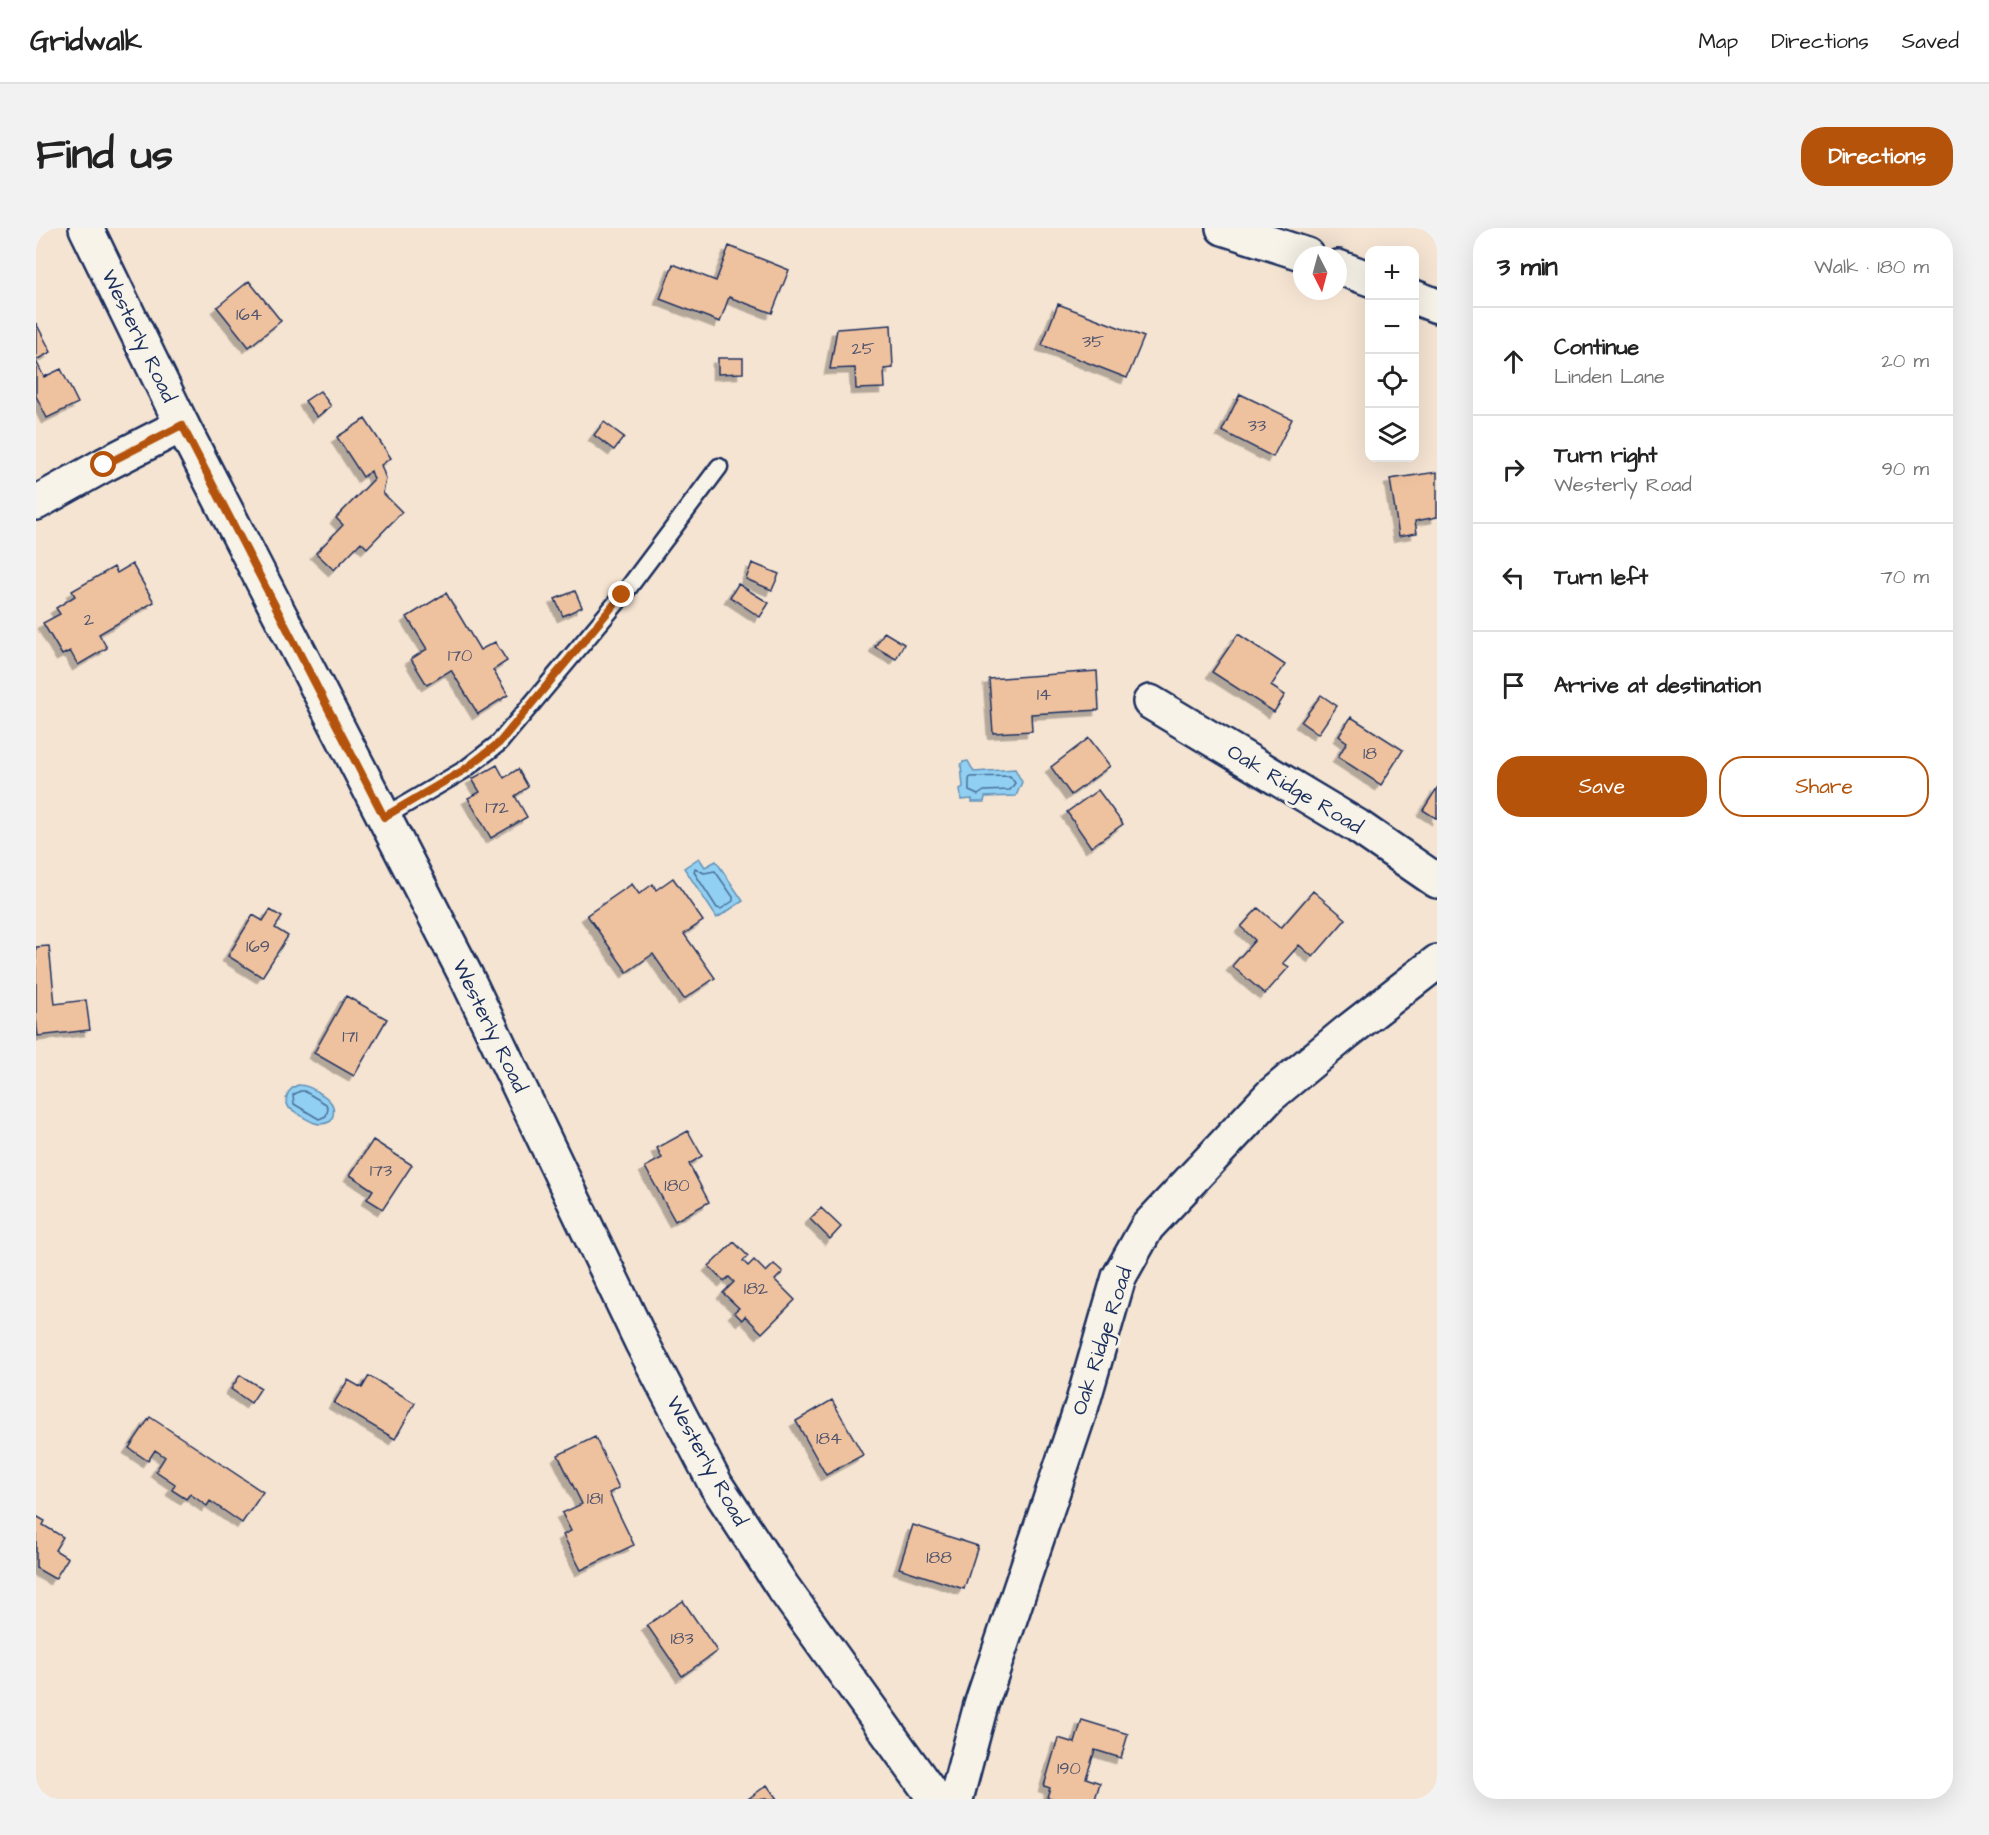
<!DOCTYPE html>
<meta charset="utf-8">
<style>
body{margin:0;font-family:"Architects Daughter",sans-serif;background:#f2f2f2;color:#222}
.controls{position:absolute;right:18px;top:18px;display:grid;overflow:hidden;border-radius:12px;box-shadow:0 6px 24px #0002}
.controls button{width:54px;height:54px;display:grid;place-items:center;padding:0;border:0;border-bottom:2px solid #e0e0e0;background:#fff;color:#222;font:30px sans-serif}
.compass{position:absolute;left:1257px;top:18px;width:54px;height:54px;border-radius:50%;background:#fff;box-shadow:0 6px 24px #0002;rotate:174deg}
.stop{position:absolute;width:18px;height:18px;margin:-14px;border:4px solid #b45309;border-radius:50%;background:#fff}
.stop.end{background:#b45309;border-color:#fff;box-shadow:0 2px 6px #0008}
.list{margin:0;padding:0;list-style:none}
h2{display:flex;justify-content:space-between;align-items:center;height:78px;margin:0;padding:0 24px;font-size:26px}
h2 small{font-size:20px;font-weight:400;color:#767676}
.list li{display:grid;grid-template-columns:39px 1fr auto;gap:18px;align-items:center;box-sizing:border-box;height:108px;padding:0 24px;border-top:2px solid #e0e0e0}
.list b{display:block;font-size:22px;white-space:nowrap}
.list p{margin:0;font-size:20px;white-space:nowrap;color:#767676}
.list em{font-size:20px;font-style:normal;color:#767676}
.actions{display:flex;gap:12px;padding:18px 24px}
.actions a{flex:1;padding:14px 0;border:2px solid #b45309;border-radius:24px;text-align:center;font-size:21px;color:#b45309}
.actions .main{background:#b45309;color:#fff}
.icon{flex:none;width:33px;height:33px;fill:none;stroke:currentColor;stroke-width:2;stroke-linecap:round;stroke-linejoin:round}
.map{position:relative;flex:none;width:1401px;height:1571px;overflow:hidden;border-radius:24px}
header{display:flex;align-items:center;gap:36px;box-sizing:border-box;height:84px;padding:0 30px;background:#fff;border-bottom:2px solid #e0e0e0}
header strong{font-size:28px}
nav{display:flex;gap:33px;margin-inline-start:auto;font-size:21px}
.intro{display:flex;align-items:center;justify-content:space-between;box-sizing:border-box;height:144px;padding:0 36px}
h1{margin:0;font-size:42px}
.button{padding:15px 27px;border-radius:24px;background:#b45309;color:#fff;font-size:21px;font-weight:700}
main{display:flex;gap:36px;padding:0 36px}
aside{flex:1;background:#fff;border-radius:24px;box-shadow:0 6px 24px #0002}
.map>svg:first-child{display:block}
</style>
<header>
<strong>Gridwalk</strong>
<nav><a>Map</a><a>Directions</a><a>Saved</a></nav>
</header>
<div class="intro"><h1>Find us</h1><a class="button">Directions</a></div>
<main>
<div class="map">
<svg width="1401" height="1571" viewBox="0 0 1401 1571">
<defs>
<filter id="shadow"><feDropShadow dx="-5.5" dy="5.5" stdDeviation="0" flood-color="#0004"/></filter>
</defs>
<rect width="100%" height="100%" fill="#f5e4d2"/>
<filter id="ink" filterUnits="userSpaceOnUse"><feTurbulence type="fractalNoise" baseFrequency=".0167" numOctaves="2"/><feDisplacementMap in="SourceGraphic" scale="12" xChannelSelector="R" yChannelSelector="G"/><feConvolveMatrix kernelMatrix="1 2 1 2 8 2 1 2 1" color-interpolation-filters="sRGB"/></filter>
<g filter="url(#ink)">
<path fill="#91d0f2" stroke="#6290b7" stroke-width="1.5" d="M932,533l6,11 41,-3 7,13 -6,14 -31,1 -1,5h-12v-3l-11,1 -1,-11 3,-2 -2,-22 2,-3z
M663,630l6,9 11,-6 27,40 -26,17 -33,-50z
M262,857c8,0 13,3 20,7 12,7 20,14 13,29 -15,9 -28,-5 -42,-13 -6,-10 -1,-19 9,-23z"/>
<g fill="none" stroke-linecap="round" stroke-linejoin="round">
<path stroke="#4a6f99" stroke-width="1.5" d="M974,548l5,7 -5,7 -26,1 -6,4 -9,-4v-11l1,-3z
M659,640l9,5 11,-2 18,26v4l-12,8 -4,-1 -23,-36z
M264,863h4l22,13 2,5 -2,7 -7,3 -25,-15 -1,-9z"/>
</g>
<path fill="#efc29f" stroke="#1b2f5e" stroke-width="1.5" filter="url(#shadow)" d="M693,18l60,24 -17,43 -43,-16 -9,25 -60,-23 13,-35 43,17z
M213,53l32,40 -32,26 -32,-40z
M1022,76l86,33 -17,41 -85,-33z
M0,95l15,29 -15,8z
M855,97l2,43 -9,1 1,19 -29,1 -1,-21 -25,1 7,-40z
M682,130h25v15l-25,1z
M0,133l8,16 17,-8 17,34 -31,15 -11,-22z
M284,163l11,15 -14,11 -12,-16z
M1204,166l52,25 -19,38 -51,-26z
M329,191l26,39 -10,7 5,14 -3,14 19,19 -35,36 -6,-6 -27,28 -18,-17 27,-28 -7,-7 38,-39 -3,-8 -8,6 -26,-40z
M568,194l20,15 -10,13 -20,-15z
M1401,244v45l-22,4 2,12 -18,3 -9,-57z
M716,335l27,11 -7,16 -26,-11z
M96,336l22,38 -55,32 8,14 -29,17 -8,-14 -8,4 -19,-32 17,-9 -4,-6 19,-12 -3,-5 42,-24 3,6z
M702,356l31,19 -9,14 -30,-20z
M539,363l7,16 -19,9 -8,-17z
M410,365l34,57 15,-8 12,19 -14,9 15,25 -30,19 -27,-44 -24,15 -16,-26 16,-10 -20,-32z
M848,404l20,12 -8,15 -21,-12z
M1202,406l47,31 -14,21 14,9 -11,17 -62,-40z
M1061,443l2,39 -68,4 1,17 -39,2 -4,-54z
M1285,467l16,11 -19,28 -17,-12z
M1315,489l52,33 -22,35 -43,-28 9,-15 -8,-6z
M1053,510l21,28 -39,29 -20,-28z
M461,537l7,13 14,-9 10,18 -13,9 12,21 -36,21 -23,-40 12,-6 -8,-13z
M1401,560v31l-14,-9z
M1062,562l25,34 -32,23 -24,-35z
M637,650l30,43 -19,13 31,44 -31,21 -31,-45 -26,18 -40,-57 45,-31 7,10 14,-10 3,6z
M1277,663l33,28 -33,38 -14,-12 -16,18 6,4 -24,27 -33,-28 23,-26 -14,-13 17,-19 23,20z
M234,682l12,7 -7,11 13,8 -26,41 -34,-21 25,-41 10,6z
M13,718l6,58 31,-4 4,30 -52,6 -2,-19v-70z
M310,768l41,23 -33,57 -40,-23z
M652,903l14,25 -13,8 20,38 -34,19 -30,-54 17,-9 -5,-10z
M337,912l39,25 -29,44 -16,-10 6,-9 -23,-15z
M785,980l20,19 -11,12 -20,-20z
M698,1014l14,14 -5,5 5,5 6,-6 12,12 8,-8 9,8 -8,8 20,20 -33,33 -17,-17 -3,4 -8,-8 5,-4 -16,-15 11,-11 -5,-5 -5,4 -15,-15z
M204,1147l21,13 -10,15 -20,-14z
M333,1148l46,27 -20,36 -61,-36 14,-23 14,8z
M796,1172l31,55 -37,20 -30,-54z
M114,1189l113,75 -21,31 -32,-22 -3,5 -17,-12 -4,5 -14,-9 3,-6 -19,-13 9,-14 -10,-7 -7,11 -19,-13z
M559,1209l24,51 -10,5 25,52 -53,25 -18,-35 8,-4 -9,-18 20,-9 -24,-49z
M0,1288l9,5 -2,4 20,12 -8,13 13,8 -13,21 -19,-11z
M877,1297l65,21 -14,43 -65,-21z
M647,1373l34,50 -35,25 -35,-51z
M1046,1492l46,14 -7,24 -26,-8 -9,28 14,5 -5,16h-41l-7,-2 3,-9 -6,-2 14,-48 17,5z
M731,1557l10,14h-29z"/>
<g fill="none" stroke-linecap="round" stroke-linejoin="round">
<g stroke="#1b2f5e" stroke-width="21">
<path id="service" d="M348,589l80,-47 35,-27 124,-148 96,-128"/>
</g>
<g stroke="#1b2f5e" stroke-width="38">
<path id="minor" d="M1187,0l84,27
M1302,39l32,12
M1378,69l23,9
M0,275l68,-38 78,-40
M1114,474l207,124 80,55
M920,1571l25,-94 101,-300 37,-128 28,-50 123,-131 77,-64 90,-70"/>
</g>
<g stroke="#1b2f5e" stroke-width="38">
<path id="tertiary" d="M50,0l96,197 284,551 176,367 74,142 66,101 153,213"/>
</g>
<use href="#service" stroke="#f7f3e8" stroke-width="16"/>
<use href="#minor" stroke="#f7f3e8" stroke-width="33"/>
<use href="#tertiary" stroke="#f7f3e8" stroke-width="33"/>
</g>
</g>
<g fill="none" stroke-linecap="round" stroke-linejoin="round" filter="url(#ink)">
<path stroke="#b45309" stroke-width="8" d="M68,237l78,-40 202,392 80,-47 35,-27 123,-148"/>
</g>
<g text-anchor="middle" dominant-baseline="central" stroke-width="6" stroke-linejoin="round" paint-order="stroke">
<g font-size="18" fill="#50546e">
<text x="213" y="86">164</text>
<text x="1057" y="113">35</text>
<text x="827" y="120">25</text>
<text x="1221" y="197">33</text>
<text x="53" y="391">2</text>
<text x="424" y="427">170</text>
<text x="1008" y="466">14</text>
<text x="1334" y="525">18</text>
<text x="461" y="579">172</text>
<text x="222" y="718">169</text>
<text x="314" y="808">171</text>
<text x="345" y="942">173</text>
<text x="641" y="957">180</text>
<text x="720" y="1060">182</text>
<text x="793" y="1210">184</text>
<text x="559" y="1270">181</text>
<text x="903" y="1329">188</text>
<text x="646" y="1410">183</text>
<text x="1033" y="1540">190</text>
</g>
<g font-size="21" fill="#1b2f5e" stroke="#f7f3e8">
<text transform="translate(103 108) rotate(64)">Westerly Road</text>
<text transform="translate(1259 561) rotate(31)">Oak Ridge Road</text>
<text transform="translate(454 798) rotate(64)">Westerly Road</text>
<text transform="translate(1066 1113) rotate(-72)">Oak Ridge Road</text>
<text transform="translate(671 1233) rotate(61)">Westerly Road</text>
</g>
</g>
</svg>
<div class="controls">
<button>+</button>
<button>−</button>
<button><svg class="icon" aria-label="locate" viewBox="0 0 24 24"><circle cx="12" cy="12" r="6"/><path d="M12 2v4M12 18v4M2 12h4M18 12h4"/></svg></button>
<button><svg class="icon" aria-label="layers" viewBox="0 0 24 24"><path d="M12 4l9 5-9 5-9-5zM3 14l9 5 9-5"/></svg></button>
</div>
<svg class="compass" viewBox="-18 -18 36 36"><path d="M0-13l5 13h-10z" fill="#e53935"/><path d="M0 13l5-13h-10z" fill="#767676"/></svg>
<div class="stop" style="left:68px;top:237px"></div>
<div class="stop end" style="left:586px;top:367px"></div>
</div>
<aside>
<h2>3 min<small>Walk · 180 m</small></h2>
<ul class="list">
<li><svg class="icon" aria-label="ahead" viewBox="0 0 24 24"><path d="M12 20V5M6 11l6-6 6 6"/></svg><div><b>Continue</b><p>Linden Lane</p></div><em>20 m</em></li>
<li><svg class="icon" aria-label="right" viewBox="0 0 24 24"><path d="M7 20v-9h11M14 6l5 5-5 5"/></svg><div><b>Turn right</b><p>Westerly Road</p></div><em>90 m</em></li>
<li><svg class="icon" aria-label="left" viewBox="0 0 24 24"><path d="M17 20v-9H6M10 6l-5 5 5 5"/></svg><div><b>Turn left</b></div><em>70 m</em></li>
<li><svg class="icon" aria-label="arrive" viewBox="0 0 24 24"><path d="M6 21V4h12l-3 4 3 4H6"/></svg><div><b>Arrive at destination</b></div></li>
</ul>
<div class="actions"><a class="main">Save</a><a>Share</a></div>
</aside>
</main>
